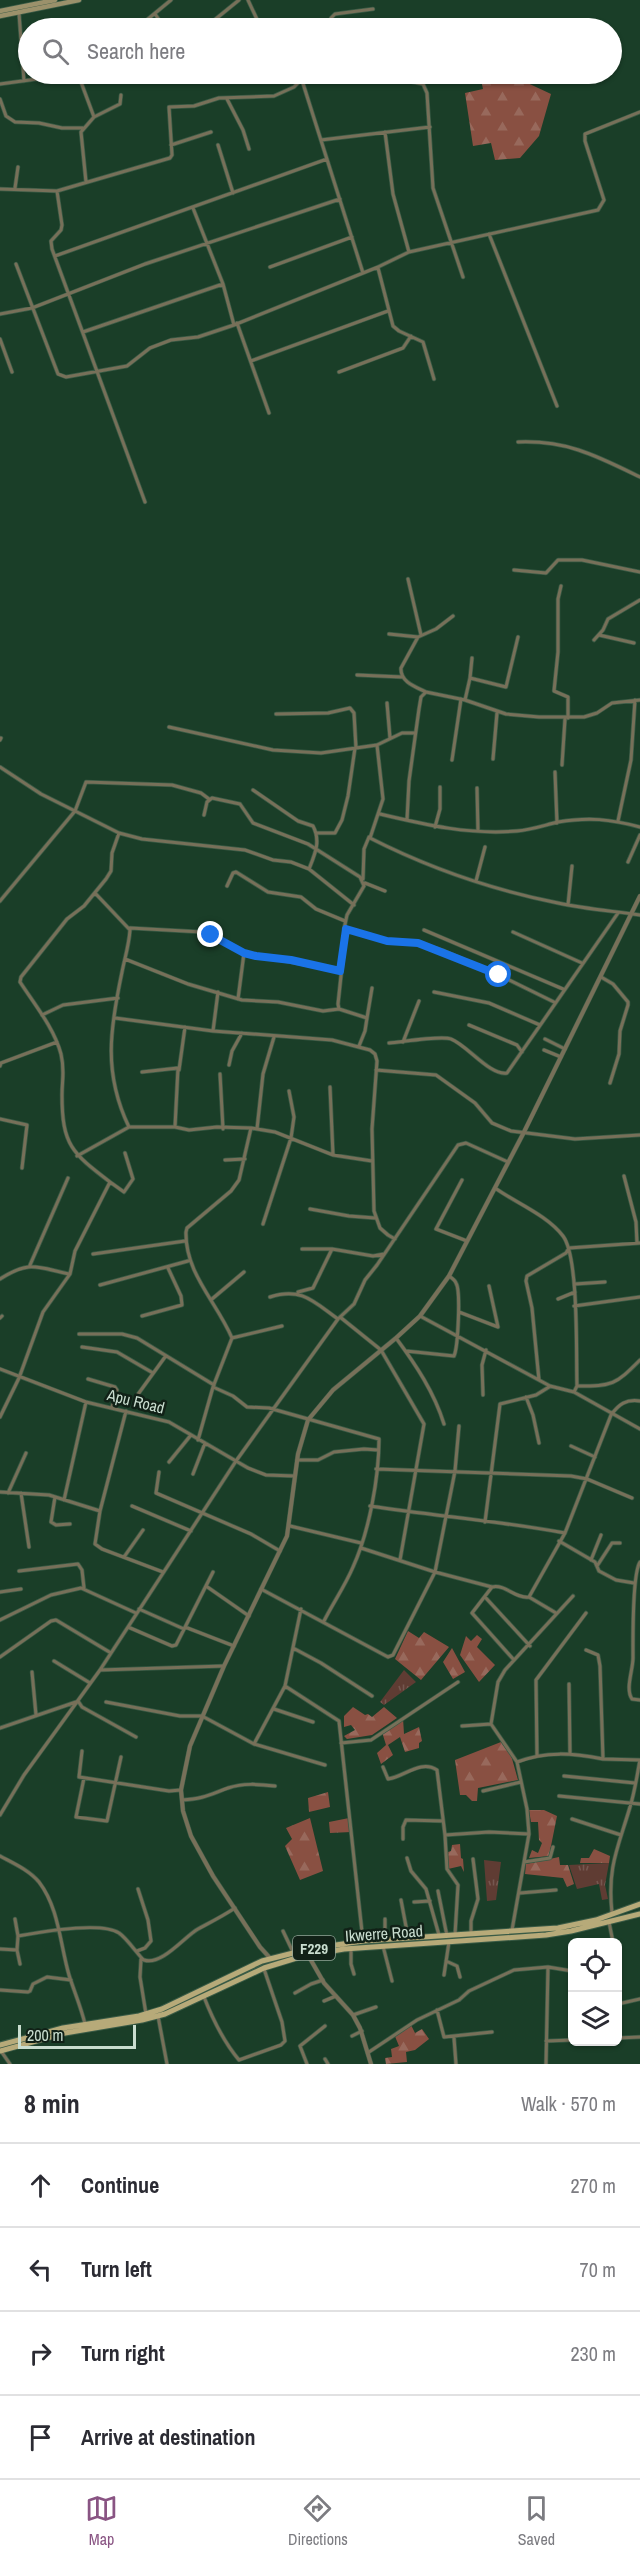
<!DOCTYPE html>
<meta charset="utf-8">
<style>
body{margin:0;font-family:"Archivo Narrow",sans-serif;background:#f7f7f7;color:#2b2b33}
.controls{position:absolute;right:18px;bottom:18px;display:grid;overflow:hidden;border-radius:9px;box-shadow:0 2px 4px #0004}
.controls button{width:54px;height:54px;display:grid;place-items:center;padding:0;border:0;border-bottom:2px solid #e1e1e2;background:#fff;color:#2b2b33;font:30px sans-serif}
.scale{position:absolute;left:18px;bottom:15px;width:118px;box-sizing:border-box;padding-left:6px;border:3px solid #c9ddcf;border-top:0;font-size:16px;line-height:21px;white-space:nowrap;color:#c9ddcf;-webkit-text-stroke:4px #112117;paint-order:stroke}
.stop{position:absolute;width:18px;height:18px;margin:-14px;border:4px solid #1a73e8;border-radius:50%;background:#fff}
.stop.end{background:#1a73e8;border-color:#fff;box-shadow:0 2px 6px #0008}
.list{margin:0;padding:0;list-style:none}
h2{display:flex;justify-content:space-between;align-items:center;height:78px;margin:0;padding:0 24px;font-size:26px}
h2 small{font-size:20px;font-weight:400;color:#7c7c81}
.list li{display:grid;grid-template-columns:39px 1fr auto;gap:18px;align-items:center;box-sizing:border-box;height:84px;padding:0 24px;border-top:2px solid #e1e1e2}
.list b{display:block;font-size:22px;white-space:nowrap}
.list em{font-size:20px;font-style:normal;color:#7c7c81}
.icon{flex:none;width:33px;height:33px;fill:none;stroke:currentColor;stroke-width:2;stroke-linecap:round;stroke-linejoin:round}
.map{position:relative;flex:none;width:640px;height:2064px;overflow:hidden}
.search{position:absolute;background:#fff;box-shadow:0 2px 4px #0004;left:18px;right:18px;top:18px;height:66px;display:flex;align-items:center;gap:15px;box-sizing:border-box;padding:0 21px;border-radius:33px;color:#7c7c81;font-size:22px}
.sheet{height:414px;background:#fff}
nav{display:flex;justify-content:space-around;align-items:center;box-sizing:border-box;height:84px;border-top:2px solid #e1e1e2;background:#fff;font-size:16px;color:#7c7c81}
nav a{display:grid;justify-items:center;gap:3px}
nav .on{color:#895483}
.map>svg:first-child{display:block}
</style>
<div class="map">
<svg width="640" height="2064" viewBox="0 0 640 2064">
<defs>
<pattern id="grass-tufts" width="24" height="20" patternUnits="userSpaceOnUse" patternTransform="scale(1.5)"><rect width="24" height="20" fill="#5f3c33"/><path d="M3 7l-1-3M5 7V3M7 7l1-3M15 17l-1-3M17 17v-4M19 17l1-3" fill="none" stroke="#755850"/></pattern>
<pattern id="forest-firs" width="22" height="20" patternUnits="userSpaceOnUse" patternTransform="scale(1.5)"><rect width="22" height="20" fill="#895042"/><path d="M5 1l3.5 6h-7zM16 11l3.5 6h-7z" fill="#98695c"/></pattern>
</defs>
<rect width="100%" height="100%" fill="#1a3e28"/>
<path fill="url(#grass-tufts)" d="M404,1670l12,12 -32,23 -4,-3z
M484,1860l17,2 -5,38 -9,1z
M609,1863l-4,22 3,14 -6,1 -3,-16 -22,5 -8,-24z"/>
<path fill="url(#forest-firs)" d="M486,74l33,5 32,15 -12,42 -19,22 -25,2 -4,-17 -18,3 -8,-53 18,-4 -3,-14z
M408,1631l11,7 5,-6 25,15 -28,33 -26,-21z
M477,1635l5,4 -5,8 18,18 -16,17 -19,-27 6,-19 5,5z
M452,1648l13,24 -12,7 -10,-17z
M353,1707l12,8 3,-1 4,3 12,-10 13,11 -25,17 -25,4 -3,-3 11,-6 -4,-5 -7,2v-11z
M403,1718l1,16 15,-7 3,14 -3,2v5l-14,4 -5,-15 -12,8 5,10 -12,9 -4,-11 9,-8 -4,-13z
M501,1742l10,13 7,25 -40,8 -1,13h-5l-6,-6h-6l-5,-35z
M328,1792l2,15 -21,5 -1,-14z
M529,1810h15l13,6 -8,40 -20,2 3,-8 6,3 4,-10 -3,-3 -1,-18h-7z
M310,1818l13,53 -23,9 -15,-34 7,-7 -6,-11z
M349,1818l2,14 -21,1 -1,-11z
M460,1844l1,14 2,1 1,13 -3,-6 -13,3v-17l3,-1 1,-6z
M594,1849l16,7 -1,7h-29l1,-5h8z
M559,1857l1,8h8l6,19 -7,3 -4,-9 -38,-4 1,-10z
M411,2025l4,8 7,-4 7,10 -14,11 -9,2 1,10 -21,2 -1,-6 7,-1 -1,-8 8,-3 -5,-12z"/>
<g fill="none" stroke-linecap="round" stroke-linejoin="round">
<g stroke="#3a5b46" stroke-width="4.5">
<path id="minor" d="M248,0l13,28
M19,13l5,68
M155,14l10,14
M207,26l32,-26
M137,28l34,-28
M332,28l-1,-10 4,-4 38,-5
M78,74l16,43
M189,74l6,3 22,-2
M300,74l63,199
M372,74l51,10 4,9 6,95 30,89
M168,80l21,-6
M0,84l74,-10
M0,99l6,17 9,6 24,1 23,5h21
M227,99l16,31 6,19
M385,132l8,62 16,58
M321,140l109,-13
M171,145l40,-13
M218,145l15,48
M86,182l-5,-50 13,-15 26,-13 1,-9
M15,188l3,-21
M0,189l57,2 113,-33 2,-3 -3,-48 25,-1 25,-8 55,-2 20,-9 8,-8 20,-5
M57,191l5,34 -1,5 -10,11 1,8 93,253
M193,208l30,76 11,41
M489,234l68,172
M55,256l272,-97
M16,264l42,110 8,3 61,-11 23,-18 21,-8 27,-3 36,-12 144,-58 31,-15 189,-42 6,-10 -19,-59v-7l55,-22
M270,267l82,-30
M378,268l15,58 6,5 24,11 11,37
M0,314l32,-6 113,-44 195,-65
M237,323l32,90
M83,332l140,-48
M0,339l12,33
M251,361l137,-50
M339,372l64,-24 8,-12
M518,442c49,-2 79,14 122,35
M514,570l32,3 12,-13h24l58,12
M408,579l13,56
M561,586l-3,13v53l-4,39 14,6v21
M389,634l29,3
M599,635l35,8
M594,640l9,-10 5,-11 32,-19
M357,675l45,2
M470,678l2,-20
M426,692c-10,-5 -26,-10 -25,-24l17,-31 18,-8 17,-13
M465,700l5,-22 36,9 12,-50
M387,703l3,35
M276,714l52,-1 22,-5 4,5 2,35
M169,727l104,23 48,3 56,-8
M415,733h-13l-25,12 6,54 -13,39c59,30 123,52 188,65 27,6 55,8 82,12
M0,740l1,-2
M493,759l4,-46
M452,760l9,-61
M562,765l3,-46
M0,767l41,27 78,39 23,6 103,11 28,10 18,2 18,7 45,36
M555,772l2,51
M477,788l1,43
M253,790l45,31 15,5c8,15 2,28 -4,43
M380,814c46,11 90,21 137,17 14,-1 28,-6 41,-9 31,-5 52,-3 82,5
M204,815l3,-13 5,-4 28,6 13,19 55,21 52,33 4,9 -17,29 -3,14
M407,820l2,-39 10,-72 2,-12 5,-5 39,8 41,14 33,3h45l13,-4 15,-10 28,-3
M618,821l13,-61 4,-60
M435,827l5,-18v-22
M317,833h18l7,-13 6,-24 7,-48
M628,862l12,-27
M363,879l1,-30 5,-12
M476,881l9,-34
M365,883l20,8
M227,886l6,-13 3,-1 32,20 33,5 15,12 29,12
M95,893l35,37c-1,15 -5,27 -8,42 -12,57 -19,101 7,155
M0,901l75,-90 11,-29 86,3 29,8 8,6
M568,905l4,-39
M130,928l72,4 42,21 96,18
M424,930l139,59
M513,932l69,31
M125,959l63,25 54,16 36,2 45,9 16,-2
M601,977l12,7 15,18v3l-8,26 -1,23 -9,29
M434,992l55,11 51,22
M238,999l6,-46
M42,1015l21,-10 55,-7
M115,1018l98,13 119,9 38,10 5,4 2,7 -5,68 2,82 6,17 8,7 7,4
M367,1018l5,-30
M469,1025l48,20 5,7
M213,1031l5,-39
M274,1037l-11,37 -6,55 18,3 58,23 39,6
M545,1039l20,10
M403,1042l16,-41
M389,1043c13,-1 53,-8 62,-4 16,6 39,37 56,34l111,-160
M359,1046l6,-15 2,-13 -28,-9 -1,-5 8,-75 41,12 31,2 26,8 55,24 55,27
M544,1050l17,7
M229,1065l3,-14 10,-18
M0,1066l1,-3 56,-21
M179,1070l6,-43
M376,1070l60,5 39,28 17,20 19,8 64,8 65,-4
M142,1072l36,-4 -3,59
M220,1074l3,55
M330,1087l3,68
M0,1119l27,6 -5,43
M77,1156l52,-29h46l14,3 28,-3 34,1
M225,1160l20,-1
M624,1176l12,46 1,21
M462,1180l-26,49 31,12
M110,1182l14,10 9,-13 -8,-26
M495,1188c21,15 52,27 68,48 16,21 13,119 14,150l-3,6
M310,1209l39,7 26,2
M263,1224l28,-86 3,-21 -5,-26
M302,1249h30l41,7 11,-2
M93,1254l92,-13
M30,1265l38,-87
M0,1279c30,-19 36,-12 69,-5
M575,1284l30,-2
M100,1285l88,-24
M298,1292l15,-4 19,-39
M270,1297c31,-10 43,4 68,22
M212,1299l32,-27
M558,1299l17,-7
M574,1306l66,-9
M459,1312l39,15 -9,-41
M142,1316l40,-11 -1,-9 -13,-28
M420,1316l130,70 24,6 66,37
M340,1317l41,33 43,74 -24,136
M0,1318l2,-2
M79,1334h43l15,4 77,47
M232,1338l50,-12
M396,1338c20,27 38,54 48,86
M82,1347l35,5 36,21
M406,1351l48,5c4,-9 7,-65 2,-73 -1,-3 -4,-5 -7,-7
M0,1369l86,33 83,20 79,46 18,7 29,1
M88,1379l27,8 2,3 -5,17
M539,1380l-7,-72 -6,-27 1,-5 39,-23 3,-5 71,-5
M577,1386c36,0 38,-1 63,-26
M213,1387l20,9 14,11 22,1 110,31c0,39 -10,93 -26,128 -8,19 -20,36 -29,54
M483,1395l-1,-30 4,-15
M136,1397l29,-40
M526,1397l7,18 6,28
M126,1411l-26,100 -5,33 7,5 61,23
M0,1417l19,-39 24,-66 27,-38 5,-23 35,-69c-38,-29 -48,-37 -48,-87 0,-16 3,-24 -1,-41 -7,-26 -26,-49 -41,-72l1,-5 46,-58 17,-13 22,-27 5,-8 1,-18 7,-20
M198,1440l15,-53 19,-49c-16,-37 -47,-65 -46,-106l1,-4 44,-37 8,-11 12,-52 6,1
M571,1446l24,11
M297,1460h21l16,-8 30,-3 14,1
M169,1462l22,-27
M376,1469l195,7 16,3 45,19
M159,1472l-3,21 95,41 29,17
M193,1474l12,-31
M0,1492l49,3 51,16
M8,1493l18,-40
M21,1493l8,54
M55,1497l-4,25 5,3 14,-1
M64,1500l22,-98
M132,1506l59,25
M370,1506c65,10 130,15 195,27
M485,1522l15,-118 36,-9 13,-8
M290,1526l71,17
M559,1541l36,21 4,9 17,9 18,3
M361,1548l74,24 57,15c14,-3 23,12 37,10l36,-64 46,-118c8,-11 15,-16 29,-14
M124,1557l19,-27
M591,1560l10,-25
M640,1562c-8,12 -7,78 -7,96 0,12 -8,31 -1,41l8,1
M597,1566l15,-23h8
M19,1571l59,-7 4,6 2,18
M206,1586l43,30
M492,1587l-20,26 42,47
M261,1589l127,68 5,-2 42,-83 20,-101 4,-45
M0,1592l21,-3
M485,1597l45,49
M529,1597l27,16
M139,1609l45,20
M0,1620l51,-25 30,-7 55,25
M128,1627l44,19 4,-1 37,-73
M185,1627l49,19
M293,1648l28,15 51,33
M0,1657l51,-36 5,-1 55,33
M54,1661l36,22
M100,1670l124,-4
M32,1672l4,43
M569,1684l1,69
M285,1686l54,35 24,220
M78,1701l4,6 54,30
M106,1702l74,14h22l52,28 71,21
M274,1709l39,13
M462,1726l29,-2
M0,1728l76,-26
M341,1743l30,-3 87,-58
M254,1744l31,-58 16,-77
M82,1751l-3,26 90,14 12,-1
M537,1755l-1,-75 50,-67
M603,1759l37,1
M517,1762c29,-11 55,-9 86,-3l-3,-93 -2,-11 -12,-5
M383,1767l5,12c16,-2 33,-20 49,-9l8,65 2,34 11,16 -3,50
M564,1776l71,7
M84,1778l-8,39 31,4 14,-64
M483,1791l38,-9
M559,1796l81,8
M182,1800c21,-1 27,-5 46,-12 15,-5 30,-4 47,-2
M0,1815l24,-40 76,-105 136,-209 102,-142 16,-15 11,-24 12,-15 81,-120 8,-2 42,19
M572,1819l49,16
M445,1835l44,-3 40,2
M403,1839v-12l3,-7 37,1
M0,1856c13,7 29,14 39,26 20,26 21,62 30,93 5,16 12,32 16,49
M407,1858l4,13 15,18 13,46
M524,1862l26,-4 3,-11
M438,1891l9,45
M520,1893l36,-3
M401,1900l7,37
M414,1902l16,-1
M612,1913c-5,-46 6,-65 18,-106 5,-16 7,-32 10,-47
M385,1919v19
M609,1922l4,20
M512,1930l17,-96 -2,-25 -10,-47 -26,-38 7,-42 7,-12 68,-74
M283,1931l10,21
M471,1934v-13l7,-22 -5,-40
M18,1936c22,-4 83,-15 101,-3 8,5 22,26 25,27 18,6 41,-24 54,-31 13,-7 25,-13 37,-21
M383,1946l9,35
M351,1948v16l3,10
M0,1949l17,1 1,-14 -3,-17
M17,1950l3,14
M137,1951l8,-3 6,-7 -3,-21 -10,-31
M141,1959l-1,18 6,37
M446,1961l11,5 3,11
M444,1975l5,-33
M0,1990l28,2 2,-1 3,-7 14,-7 24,3
M295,1993l16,-9 12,-4
M204,1997c9,23 19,44 35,63l42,-15 4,-4 -3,-19 -18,-53
M324,2001l12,-5
M618,2004l22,-5
M437,2010l7,27 48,-5
M353,2015l23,-8
M158,2016l9,48
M352,2036l10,-5
M454,2038l2,26
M618,2038l22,-1
M546,2041l26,-1
M1,2051l9,13
M369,2052l48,-32 42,-20 10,-9 45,-21 34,-3 24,4
M325,2059l3,5
M307,2064l-7,-18 25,-20
M546,2064l2,-97"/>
</g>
<g stroke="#3a5b46" stroke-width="5">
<path id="tertiary" d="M308,1955l16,28 29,32 7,13 11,36
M270,1958l-10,-11 -47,-71 -22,-40 -8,-25 -2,-21 9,-44 34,-80 63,-130 11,-82 10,-34 25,-30 63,-52 24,-22 29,-40 74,-142 117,-238"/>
</g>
<g stroke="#3a5b46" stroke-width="6">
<path id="secondary" d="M0,11l55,-11
M0,16l79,-16"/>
</g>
<g stroke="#3a5b46" stroke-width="7">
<path id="primary" d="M0,2045l63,-17 76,-12 23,-7 100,-48 47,-12 54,-8 195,-13 38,-8 44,-16
M0,2051l65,-18 77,-13 23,-6 99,-46 39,-12 41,-7 202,-14 25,-4 69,-17"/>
</g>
<use href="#minor" stroke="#777059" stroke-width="3"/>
<use href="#tertiary" stroke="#777059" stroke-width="4"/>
<use href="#secondary" stroke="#9b916b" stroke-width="4.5"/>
<use href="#primary" stroke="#b7aa79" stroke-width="5"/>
</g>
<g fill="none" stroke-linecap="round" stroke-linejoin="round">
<path stroke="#1a73e8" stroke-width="8" d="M211,935l33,18 12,3 35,4 49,11 6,-42 41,12 31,2 81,32"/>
</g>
<g text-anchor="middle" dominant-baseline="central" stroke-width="5" stroke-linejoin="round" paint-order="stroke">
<rect fill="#112117" stroke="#92a598" stroke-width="1.5" x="293" y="1936" width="42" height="24" rx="4.5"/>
<g font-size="15" font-weight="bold" fill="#c9ddcf">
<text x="314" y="1948">F229</text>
</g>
<g font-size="16" fill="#c9ddcf" stroke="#112117">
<text transform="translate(136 1401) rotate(14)">Apu Road</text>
<text transform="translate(384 1933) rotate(-4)">Ikwerre Road</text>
</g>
</g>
</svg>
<div class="controls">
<button><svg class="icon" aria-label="locate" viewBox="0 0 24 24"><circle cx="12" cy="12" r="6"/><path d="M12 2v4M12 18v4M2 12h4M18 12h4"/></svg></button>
<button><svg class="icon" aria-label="layers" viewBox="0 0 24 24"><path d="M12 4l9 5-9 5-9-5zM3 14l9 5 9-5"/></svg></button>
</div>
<div class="scale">200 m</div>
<div class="stop" style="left:499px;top:975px"></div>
<div class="stop end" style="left:211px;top:935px"></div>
<div class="search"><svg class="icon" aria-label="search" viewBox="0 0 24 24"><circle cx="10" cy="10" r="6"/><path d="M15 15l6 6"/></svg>Search here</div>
</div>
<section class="sheet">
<h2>8 min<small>Walk · 570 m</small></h2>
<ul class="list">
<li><svg class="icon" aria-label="ahead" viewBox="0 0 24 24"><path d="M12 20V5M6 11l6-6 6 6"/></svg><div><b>Continue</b></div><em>270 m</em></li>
<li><svg class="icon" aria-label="left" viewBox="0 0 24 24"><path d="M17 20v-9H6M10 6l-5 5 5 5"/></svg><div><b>Turn left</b></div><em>70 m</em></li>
<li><svg class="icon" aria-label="right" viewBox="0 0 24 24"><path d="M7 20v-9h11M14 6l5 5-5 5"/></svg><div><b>Turn right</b></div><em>230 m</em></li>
<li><svg class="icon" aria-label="arrive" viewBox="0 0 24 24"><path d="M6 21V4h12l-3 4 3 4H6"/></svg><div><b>Arrive at destination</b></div></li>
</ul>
</section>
<nav>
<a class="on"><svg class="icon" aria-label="map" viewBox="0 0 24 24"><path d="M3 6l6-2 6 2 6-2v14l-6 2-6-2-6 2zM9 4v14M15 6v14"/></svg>Map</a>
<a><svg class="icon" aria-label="directions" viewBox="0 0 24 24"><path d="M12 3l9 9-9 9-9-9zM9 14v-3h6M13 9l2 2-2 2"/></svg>Directions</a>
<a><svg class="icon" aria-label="saved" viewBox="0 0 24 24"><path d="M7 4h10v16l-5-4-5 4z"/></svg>Saved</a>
</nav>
